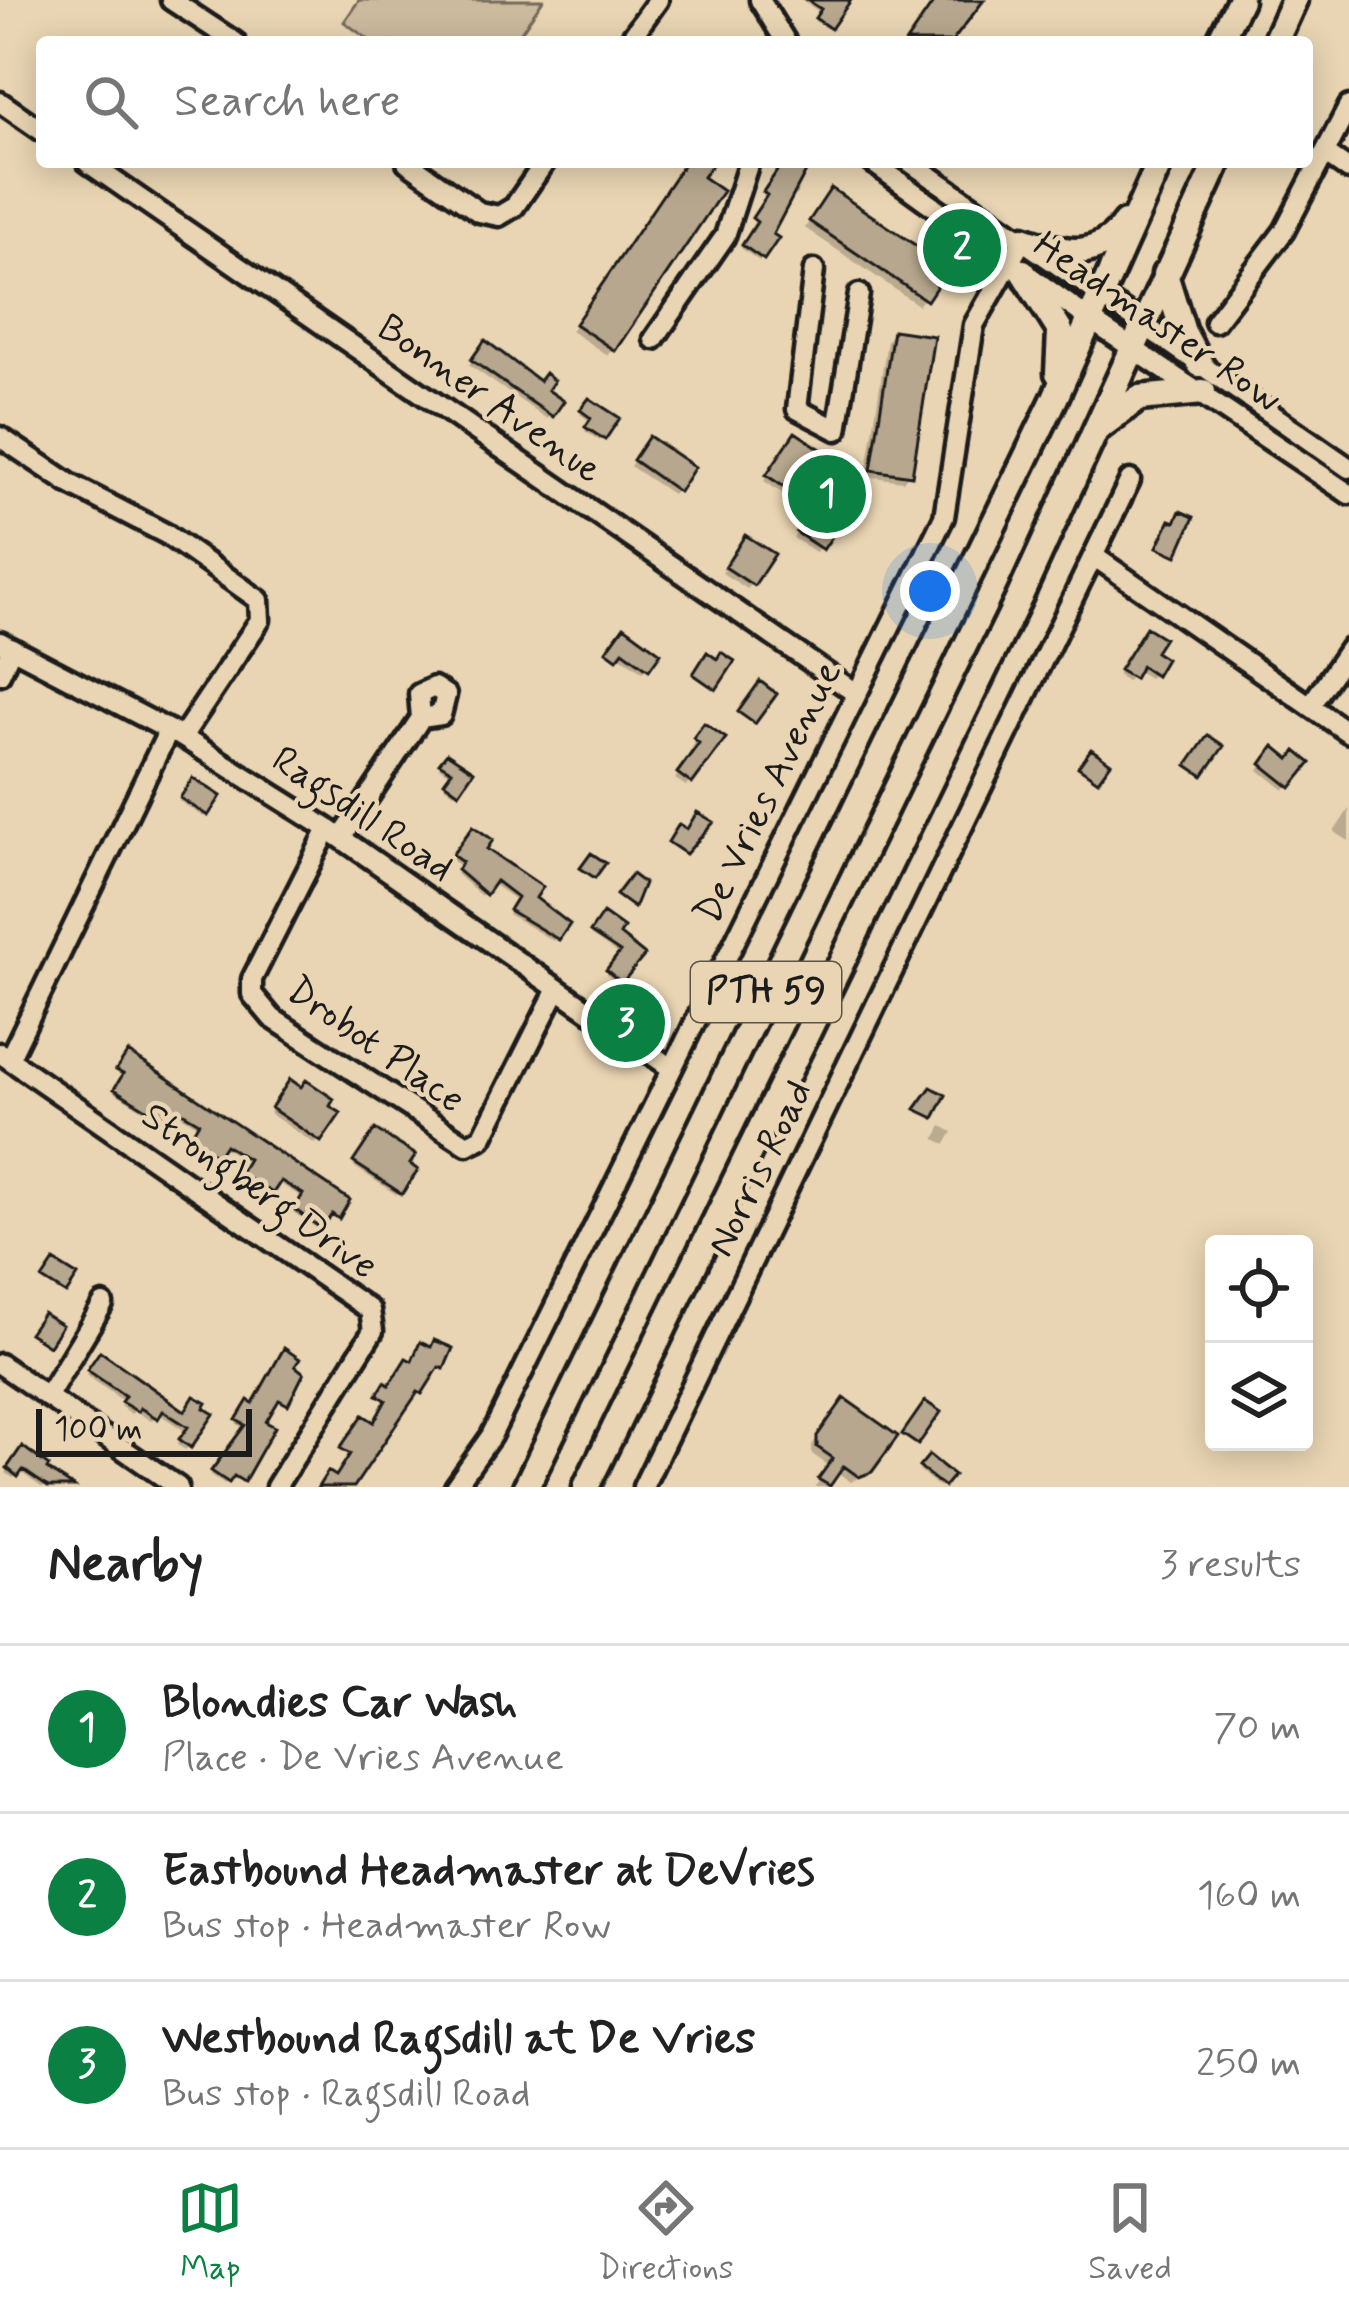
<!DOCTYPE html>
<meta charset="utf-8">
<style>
body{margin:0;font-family:Mynerve,sans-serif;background:#f6f6f6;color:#222}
.controls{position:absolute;right:36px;bottom:36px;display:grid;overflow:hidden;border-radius:12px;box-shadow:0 6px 30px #0003}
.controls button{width:108px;height:108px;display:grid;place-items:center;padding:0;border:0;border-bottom:3px solid #e0e0e0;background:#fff;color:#222;font:60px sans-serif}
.scale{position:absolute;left:36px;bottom:30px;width:216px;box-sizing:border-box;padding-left:12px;border:6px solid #1c1c1c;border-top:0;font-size:33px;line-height:42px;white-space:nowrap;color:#1c1c1c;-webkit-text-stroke:9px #e9d5b3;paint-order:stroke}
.you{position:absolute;left:930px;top:591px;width:42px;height:42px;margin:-30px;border:9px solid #fff;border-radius:50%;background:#1a73e8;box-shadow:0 0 0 18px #1a73e833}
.badge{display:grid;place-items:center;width:78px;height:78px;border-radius:50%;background:#0b8043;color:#fff;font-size:39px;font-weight:700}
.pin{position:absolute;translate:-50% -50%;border:6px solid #fff;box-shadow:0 3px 12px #0006}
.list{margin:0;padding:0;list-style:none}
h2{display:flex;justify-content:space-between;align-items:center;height:156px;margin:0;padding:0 48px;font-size:51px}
h2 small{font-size:39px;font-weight:400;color:#767676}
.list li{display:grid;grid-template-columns:78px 1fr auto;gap:36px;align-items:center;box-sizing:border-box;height:168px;padding:0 48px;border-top:3px solid #e0e0e0}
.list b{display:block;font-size:45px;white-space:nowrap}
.list p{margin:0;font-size:39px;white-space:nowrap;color:#767676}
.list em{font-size:39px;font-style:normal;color:#767676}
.icon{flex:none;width:66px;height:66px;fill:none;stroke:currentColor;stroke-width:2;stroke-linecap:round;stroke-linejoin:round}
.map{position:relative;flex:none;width:1349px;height:1487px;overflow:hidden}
.search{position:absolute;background:#fff;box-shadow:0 6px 30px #0003;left:36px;right:36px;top:36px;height:132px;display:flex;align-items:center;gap:30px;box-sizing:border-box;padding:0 42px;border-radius:12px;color:#767676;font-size:45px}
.sheet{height:660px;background:#fff}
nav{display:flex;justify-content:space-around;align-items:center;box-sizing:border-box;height:168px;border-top:3px solid #e0e0e0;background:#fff;font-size:33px;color:#767676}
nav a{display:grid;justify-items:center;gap:6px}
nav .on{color:#0b8043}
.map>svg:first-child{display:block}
</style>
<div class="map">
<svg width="1349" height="1487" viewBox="0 0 1349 1487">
<rect width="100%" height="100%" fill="#e9d5b3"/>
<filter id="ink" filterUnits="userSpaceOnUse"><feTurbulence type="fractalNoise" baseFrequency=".00833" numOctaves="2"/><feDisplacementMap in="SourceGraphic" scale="24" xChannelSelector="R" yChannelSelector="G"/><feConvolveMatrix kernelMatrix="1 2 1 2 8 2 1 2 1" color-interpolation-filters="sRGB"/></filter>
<g filter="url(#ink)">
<path fill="#cbba9d" stroke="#746b5c" stroke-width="3" d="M359,0h184l-29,42h-142l-28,-20z"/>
<path fill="#0003" d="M847,0l-20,29 -12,-8 6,-8 -18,-12z
M684,162h26l-11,16 20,14 -112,163 -36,-24z
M783,162h25l-39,73 6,4 -16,22 -18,-13z
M825,198l99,101 -6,6 -113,-77z
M894,333l15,142 -6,6 -37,-5 21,-136z
M482,347l78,55 -13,17 -78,-54z
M589,401l27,18 -16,22 -15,-10 6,-9 -11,-8z
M791,440l74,42 -49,70 -23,-14 17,-26 -46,-31z
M645,444l31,46 -4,4 -42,-28z
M741,544l11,40 -5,5 -25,-16z
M620,634l27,34 -4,4 -26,-18z
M1142,636l12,38 -5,4 -13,-8 -9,11 -10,-6z
M704,726l-14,56 -4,4 -11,-7z
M1275,750l15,12 16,1 -22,27 -25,-20z
M447,757l23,15 -16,21 -10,-7 8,-11 -13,-8z
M191,784l15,30 -2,3 -25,-16z
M1349,809v32l-15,-9z
M470,833l61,66 35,25 -13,17 -45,-27 9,-13 -26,-18 -10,13 -25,-22 5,-7 -10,-7z
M603,917l37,38 -23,28 -11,-9 15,-18 -31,-21z
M126,1058l210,159 -8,-2 -10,14 -25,-17 10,-14 -26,-16 -8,12 -30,-17 9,-15 -27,-16 -8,12 -24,-18 10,-14 -26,-16 -9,13 -50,-31z
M286,1087l33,53 -4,4 -46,-31z
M942,1126l11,6 -7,12 -11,-5z
M376,1133l30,32 -9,30 -44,-29z
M97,1359l87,55 7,-11 -2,43 -4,4 -8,-6 9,-12 -28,-19 -7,8 -16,-10 -4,3 -11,-8 3,-5 -37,-26z
M291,1367l-5,37 -11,-3 -13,22 9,5 -30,53 -11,-4 -5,7 -14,-9 34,-46 -9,-6 10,-17h6z
M838,1408l32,62 -19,12 -14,-10 -12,15h-10l14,-21 -17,-12v-9z
M22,1450l43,37h-24l-22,-16 -6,7 -7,-5z
M929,1459l13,26 -3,2 -20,-16z"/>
<path fill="#b6a78e" stroke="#1c1c1c" stroke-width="3" d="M807,0h44l-20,29 -16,-11 6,-9z
M935,0h49l-32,42h-46z
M685,162h29l-11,15 20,14 -108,160 -40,-27z
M783,162h28l-38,72 6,4 -15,22 -22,-15 15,-23 -5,-4 15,-23 -4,-3z
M831,188l118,80 -22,33 -118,-80z
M893,330l41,6 -22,140 -41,-6z
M485,340l54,41 6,-8 9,8 -6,9 16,11 -11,16 -82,-57z
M589,398l31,20 -15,22 -20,-13 6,-9 -11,-8z
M795,432l74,49 -46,69 -27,-18 17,-26 -47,-31z
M649,436l46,31 -16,25 -46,-32z
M1180,511l14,6 -17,39 -20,-9 13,-27 5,2z
M745,535l30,19 -21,32 -29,-19z
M624,626l37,27 -12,17 -26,-19 -6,8 -11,-8z
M1146,627l18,11 -9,14 11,7 -10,17 -15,-10 -7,13 -15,-9z
M707,652l10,7 4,-7 14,9 -19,29 -23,-16z
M760,681l17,13 -22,30 -17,-12z
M704,723l22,15 -34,46 -15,-11 22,-30 -6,-5z
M1208,735l16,11 -21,30 -16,-11z
M1274,746l16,13 6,-8 15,12 -20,25 -30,-24z
M1091,749l20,14 -13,18 -20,-14z
M447,753l27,18 -15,22 -15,-11 8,-11 -13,-8z
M193,778l28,18 -13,20 -28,-18z
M697,812l17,10 -28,32 -18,-12 11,-18 8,5z
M473,826l20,14 -6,9 56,38 -7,11 34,26 -11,16 -50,-30 8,-13 -21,-16 -10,14 -29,-25 5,-8 -10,-7z
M591,853l15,10 -11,15 -15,-10z
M632,874l12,9 -10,25 -18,-13z
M603,913l21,15 -4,7 25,20 -23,28 -16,-13 14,-18 -30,-20z
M128,1052l222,148 -11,19 -7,-5 -10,15 -28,-20 9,-15 -22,-13 -8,12 -34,-19 9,-15 -23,-14 -8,12 -27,-20 9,-15 -22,-13 -8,14 -55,-34 9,-15 -7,-4z
M290,1079l11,8 5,-7 28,19 -4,7 11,7 -20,29 -50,-34z
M931,1087l15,8 -12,23 -19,-9z
M375,1129l41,26 -6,9 8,6 -16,24 -49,-32z
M54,1261l24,15 -12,18 -24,-15z
M43,1313l19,12 -13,21 -20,-13z
M434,1340l19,8 -9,21 -5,-2 -17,27 -4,-2 -64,95h-36l10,-16 8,5 14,-22 -10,-6 23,-33 11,7 12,-22 -9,-5 8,-13 4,3 17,-27 6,3 8,-19 11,5z
M284,1348l16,11 -5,7 9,7 -16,32 -9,-5 -13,22 9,5 -31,55 -10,-6 -5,7 -18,-12 34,-46 -9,-5 12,-20 5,3z
M100,1351l85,60 9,-15 13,7 -3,5 10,6 -23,34 -12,-9 9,-12 -25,-16 -5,8 -18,-11 -2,4 -17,-10 4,-6 -38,-26z
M844,1398l54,38 -26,36 -13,5 -15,-11 -14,20 -12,-7 15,-21 -16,-11v-11z
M925,1401l16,11 -23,33 -16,-11z
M22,1446l27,20 -2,3 27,18h-26l-25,-17 -5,7 -11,-9z
M929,1455l25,20 -10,12 -25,-20z"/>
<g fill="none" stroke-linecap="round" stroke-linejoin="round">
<g stroke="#1c1c1c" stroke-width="27">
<path id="minor" d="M171,0l64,42
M760,0l26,42
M628,42l30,-42
M0,102l42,29
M1326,154l23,16
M87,162l767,530
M407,162l72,50 20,4 15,-9 31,-45
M872,162l217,157 260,175
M910,162l439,306
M814,270l-17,139 40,21 22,-136
M1215,322l69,-91 65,-125
M654,339l71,-103 24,-74
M0,437l70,47 96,50 93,66 1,20 -78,117
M1095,557l254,176
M0,642l182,95 146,92 343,239
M0,674l12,-26
M1310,706l39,-57
M328,829l-76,150v15l20,24 195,127 15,-7 75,-149
M342,837l79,-119 -2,-24 15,-7 12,8 -5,20 -20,3
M0,1053l370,257 3,21 -97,156
M9,1059l160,-329
M0,1364l178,123
M47,1397l56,-93
M455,1487l36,-51 453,-919 30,-192 49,-86
M643,1487l487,-1007"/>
</g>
<g stroke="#1c1c1c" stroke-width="33">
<path id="major" d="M1219,42l21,-42
M1275,42l19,-42
M1023,239c40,14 74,23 102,-16
M1023,272l37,59 -2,42
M1165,274l18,58 17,32
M1097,429l42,-31 64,-6
M526,1487l529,-1089 105,-236
M586,1487l434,-891 198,-434"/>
</g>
<use href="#minor" stroke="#e9d5b3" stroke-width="18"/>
<use href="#major" stroke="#e9d5b3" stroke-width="24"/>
</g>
</g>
<g text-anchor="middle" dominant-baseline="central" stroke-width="9" stroke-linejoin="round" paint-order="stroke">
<rect fill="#e9d5b3" stroke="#5a5449" stroke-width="3" x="691" y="962" width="150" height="60" rx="9"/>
<g font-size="36" font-weight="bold" fill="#1c1c1c">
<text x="766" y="992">PTH 59</text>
</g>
<g font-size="39" fill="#1c1c1c" stroke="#e9d5b3">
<text transform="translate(1157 323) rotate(34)">Headmaster Row</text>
<text transform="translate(489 400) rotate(35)">Bonner Avenue</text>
<text transform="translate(769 793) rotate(-64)">De Vries Avenue</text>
<text transform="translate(362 815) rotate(34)">Ragsdill Road</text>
<text transform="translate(375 1046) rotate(35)">Drobot Place</text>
<text transform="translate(761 1169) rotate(-64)">Norris Road</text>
<text transform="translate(259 1192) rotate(35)">Strongberg Drive</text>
</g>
</g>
</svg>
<div class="controls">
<button><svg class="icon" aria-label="locate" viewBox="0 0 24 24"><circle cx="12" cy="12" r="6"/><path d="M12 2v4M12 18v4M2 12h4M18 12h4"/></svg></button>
<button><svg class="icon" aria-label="layers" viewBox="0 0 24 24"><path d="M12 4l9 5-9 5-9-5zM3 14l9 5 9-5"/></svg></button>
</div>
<div class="scale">100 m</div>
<div class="you"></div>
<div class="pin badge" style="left:827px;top:494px">1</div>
<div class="pin badge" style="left:962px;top:248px">2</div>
<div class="pin badge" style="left:626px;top:1023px">3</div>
<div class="search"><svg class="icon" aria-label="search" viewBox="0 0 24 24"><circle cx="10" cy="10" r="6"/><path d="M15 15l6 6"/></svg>Search here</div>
</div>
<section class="sheet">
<h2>Nearby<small>3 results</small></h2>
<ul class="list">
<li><span class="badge">1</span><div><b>Blondies Car Wash</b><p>Place · De Vries Avenue</p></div><em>70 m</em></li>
<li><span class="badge">2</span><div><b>Eastbound Headmaster at DeVries</b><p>Bus stop · Headmaster Row</p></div><em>160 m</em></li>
<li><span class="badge">3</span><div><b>Westbound Ragsdill at De Vries</b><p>Bus stop · Ragsdill Road</p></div><em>250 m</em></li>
</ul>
</section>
<nav>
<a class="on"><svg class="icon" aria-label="map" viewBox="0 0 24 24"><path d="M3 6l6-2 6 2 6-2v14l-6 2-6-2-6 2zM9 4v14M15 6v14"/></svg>Map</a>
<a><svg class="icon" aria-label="directions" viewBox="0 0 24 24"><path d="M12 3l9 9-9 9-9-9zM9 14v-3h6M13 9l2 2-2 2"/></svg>Directions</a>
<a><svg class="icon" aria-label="saved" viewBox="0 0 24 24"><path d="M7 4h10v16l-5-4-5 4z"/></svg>Saved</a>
</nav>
